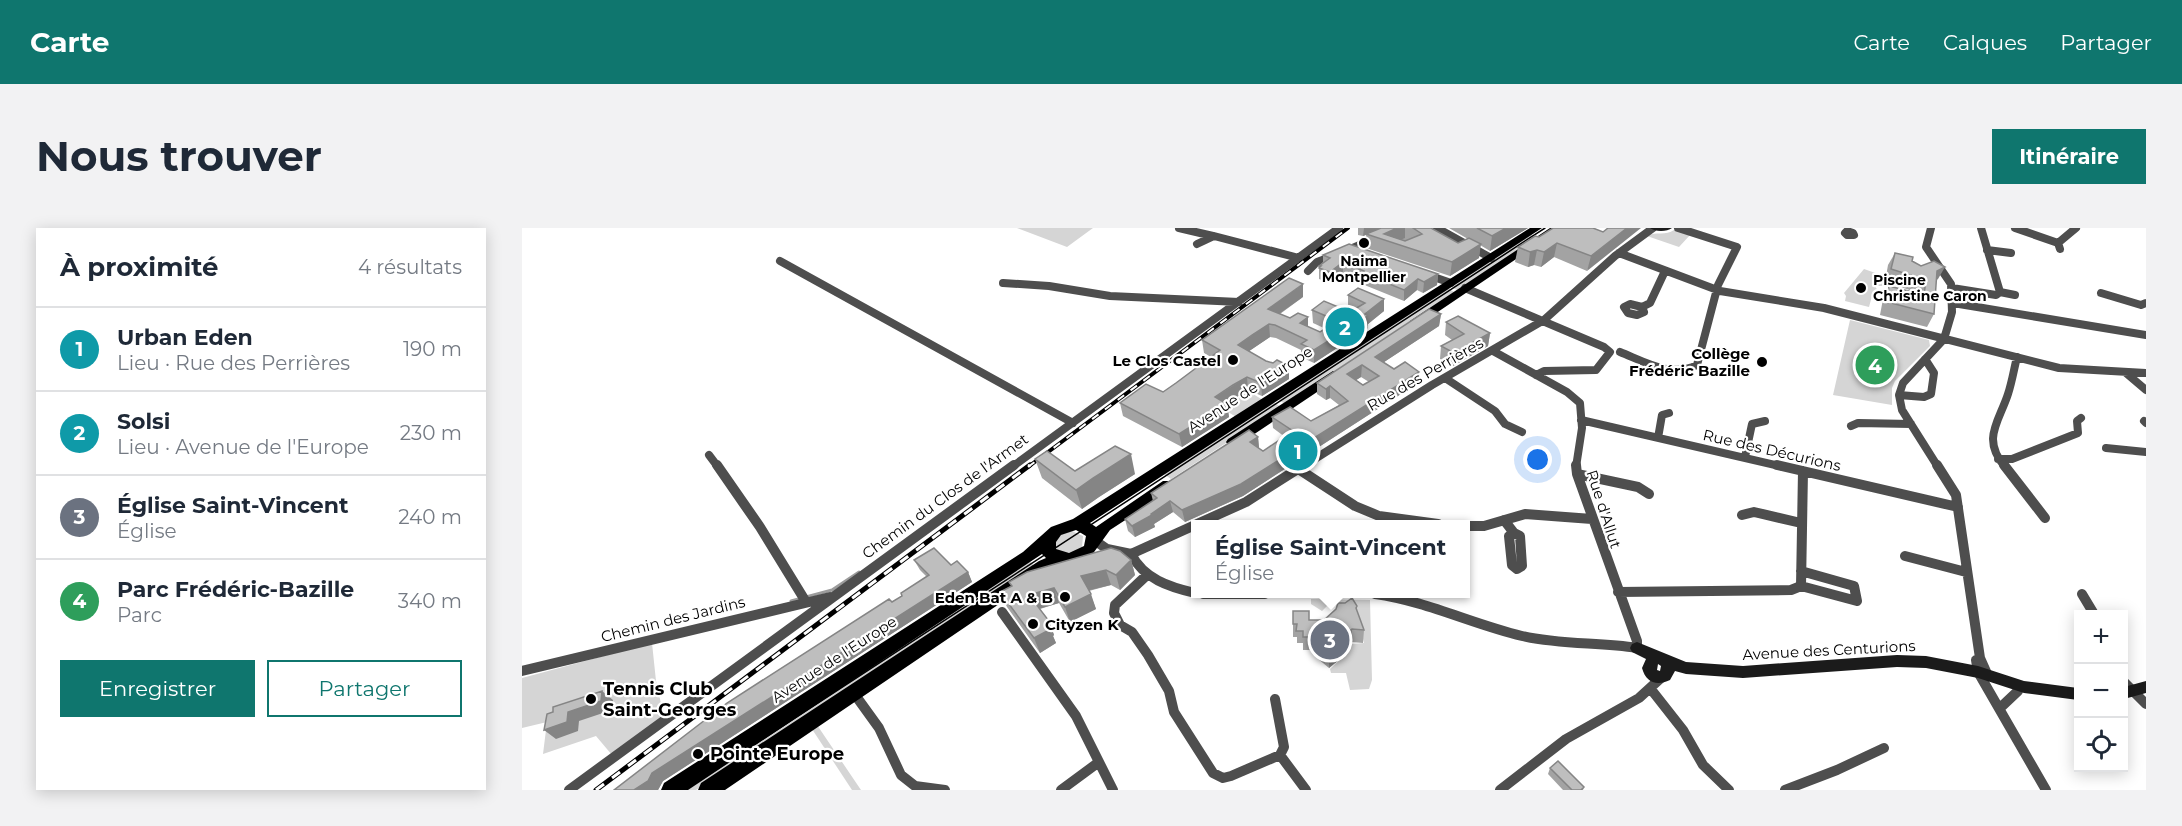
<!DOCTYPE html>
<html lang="fr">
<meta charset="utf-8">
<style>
body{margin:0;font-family:Montserrat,sans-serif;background:#f2f2f3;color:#1f2937}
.controls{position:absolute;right:18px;bottom:18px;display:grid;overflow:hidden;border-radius:0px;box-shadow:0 3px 15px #0003}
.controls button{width:54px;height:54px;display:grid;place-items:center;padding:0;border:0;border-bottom:2px solid #e0e1e3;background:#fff;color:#1f2937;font:30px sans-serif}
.you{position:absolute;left:1016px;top:232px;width:21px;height:21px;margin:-15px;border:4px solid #fff;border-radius:50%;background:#1a73e8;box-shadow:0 0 0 9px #1a73e833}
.badge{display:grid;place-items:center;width:39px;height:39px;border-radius:50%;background:#0f766e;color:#fff;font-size:20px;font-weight:700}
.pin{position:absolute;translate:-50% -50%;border:3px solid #fff;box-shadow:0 2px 6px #0006}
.popup{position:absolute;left:669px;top:292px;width:279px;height:78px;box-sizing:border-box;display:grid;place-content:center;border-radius:0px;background:#fff;filter:drop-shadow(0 2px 4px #0005);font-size:20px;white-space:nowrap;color:#747a83}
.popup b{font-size:22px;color:#1f2937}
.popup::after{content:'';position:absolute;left:50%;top:100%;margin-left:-12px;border:12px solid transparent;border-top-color:#fff}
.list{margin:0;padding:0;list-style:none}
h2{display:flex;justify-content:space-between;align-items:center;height:78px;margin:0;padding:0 24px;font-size:26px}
h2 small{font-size:20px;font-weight:400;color:#747a83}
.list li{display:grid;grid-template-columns:39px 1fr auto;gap:18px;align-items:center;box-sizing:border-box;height:84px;padding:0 24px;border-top:2px solid #e0e1e3}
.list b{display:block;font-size:22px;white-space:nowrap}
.list p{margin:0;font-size:20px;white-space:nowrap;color:#747a83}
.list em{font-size:20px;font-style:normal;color:#747a83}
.actions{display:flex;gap:12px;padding:18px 24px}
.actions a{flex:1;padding:14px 0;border:2px solid #0f766e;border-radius:0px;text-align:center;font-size:21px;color:#0f766e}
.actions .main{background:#0f766e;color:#fff}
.icon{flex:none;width:33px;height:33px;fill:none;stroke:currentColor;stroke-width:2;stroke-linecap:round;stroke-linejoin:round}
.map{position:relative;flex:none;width:1624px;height:562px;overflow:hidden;border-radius:0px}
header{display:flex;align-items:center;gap:36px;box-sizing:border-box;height:84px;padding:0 30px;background:#0f766e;color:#fff}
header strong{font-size:28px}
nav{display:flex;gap:33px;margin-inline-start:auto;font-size:21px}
.intro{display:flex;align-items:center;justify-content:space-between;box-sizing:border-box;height:144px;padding:0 36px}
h1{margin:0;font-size:42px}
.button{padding:15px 27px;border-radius:0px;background:#0f766e;color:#fff;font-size:21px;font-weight:700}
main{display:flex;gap:36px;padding:0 36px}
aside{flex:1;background:#fff;border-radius:0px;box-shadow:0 3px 15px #0003}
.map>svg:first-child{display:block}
</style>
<header>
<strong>Carte</strong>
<nav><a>Carte</a><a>Calques</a><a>Partager</a></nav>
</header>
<div class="intro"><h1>Nous trouver</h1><a class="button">Itinéraire</a></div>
<main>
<aside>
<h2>À proximité<small>4 résultats</small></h2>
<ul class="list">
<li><span class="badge" style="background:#0f9aa8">1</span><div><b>Urban Eden</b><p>Lieu · Rue des Perrières</p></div><em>190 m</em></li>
<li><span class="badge" style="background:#0f9aa8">2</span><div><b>Solsi</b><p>Lieu · Avenue de l'Europe</p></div><em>230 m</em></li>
<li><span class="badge" style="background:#6b7280">3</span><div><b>Église Saint-Vincent</b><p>Église</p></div><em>240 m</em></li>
<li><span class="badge" style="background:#2e9e5b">4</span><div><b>Parc Frédéric-Bazille</b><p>Parc</p></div><em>340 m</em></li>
</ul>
<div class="actions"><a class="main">Enregistrer</a><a>Partager</a></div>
</aside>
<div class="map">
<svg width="1624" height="562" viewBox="0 0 1624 562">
<rect width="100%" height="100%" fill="#fff"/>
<path fill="#d5d5d5" d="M495,0h76l-26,19z
M1152,2l9,1v3h8l-12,13 -32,-11c9,-5 19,0 27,-6z
M1009,6l8,4 -82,52 -8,-4z
M1342,41l20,7 -3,5 7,3 -1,2h-12l4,7 -7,3 -3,11 -24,-6 1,-5 -2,-3z
M925,60l9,5 -171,111 -9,-6z
M1328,92l79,20 1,6 -35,35 -3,7v17l-59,-10z
M726,163l15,9 -25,18 -15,-9z
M750,173l9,6 -110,72 -10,-7z
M550,303l11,5 -1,11 -13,7 -13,-3 -1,-11 7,-6z
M508,333l4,5 -338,224h-14z
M789,371l59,1 2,80 -3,9 -19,1 -4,-17h-15l-1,-4 12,-11 -5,-5 14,-9 13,-1 -6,-24 -9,-14h-21l-6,6 -11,-7z
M130,415l4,38 8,36 -52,38 -16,-19 -53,18 4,-32 -25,6v-50z
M293,494l46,68h-9l-42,-64z"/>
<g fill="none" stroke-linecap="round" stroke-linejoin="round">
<path stroke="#9c9c9c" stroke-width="3" d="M269,373l41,-11 27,-18"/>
<path stroke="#4e4e4e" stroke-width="8" d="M657,0l34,8
M915,0l54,30
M1409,0l-5,19 25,37 1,28 -8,27 -41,44 -4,12 3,15 36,57
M1459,0l19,64
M1493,0l43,15 2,6
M1325,3l6,2 1,2h-7l-2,-2z
M1536,15l18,-15
M675,16l17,-8 85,22
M1465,22l24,3
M824,23l52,-23
M1097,25l101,38 104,17 235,60 87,5
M258,33l293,162
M786,43l9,-9 16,-6
M906,47l23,8
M481,55l46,3 61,10 129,6
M943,60l139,59 6,5 -14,18 -52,1 -8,4
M1430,60l44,7 4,-3 15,3
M1579,65l40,12 5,-2
M1431,75l193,32
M1108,76l12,3 2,5 -7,3 -9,-2 -4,-6z
M1120,79l8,-4 15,-32
M971,123l74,41 13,11 2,25 -6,39
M1098,124c25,10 51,26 77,13l21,-80 19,-38 -59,-19
M1604,145l20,17
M923,150l50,33 10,13 17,8
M1377,167l25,2 7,-3 3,-21 -9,-14
M1059,192l203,47
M1622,193l2,2
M1329,198l7,-3 53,1
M1136,210l4,-23 7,-2
M1584,220l40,4
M187,227l9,12
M1223,229l7,-33 13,-3
M1476,231h14l66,-26 -1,-12 4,-3
M490,239l327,-239
M780,239l130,-82 112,-65 71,-64 38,-28
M1483,239c-24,-28 -6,-45 3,-73 4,-12 6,-25 9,-37"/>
<path stroke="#4e4e4e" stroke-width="10" d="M195,237l43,62 46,75
M1255,237l181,42
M1415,237l19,30 24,163 8,18
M1482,237l41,53
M775,240l58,38 24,10 59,8
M1055,246l61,13 11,7
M1220,287l12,-3 47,11
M982,292l10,13
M675,296l49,-22 58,-37
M943,298h19l41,-12 67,5
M992,305l6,3 2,30 -5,3 -5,-4 -3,-29z
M572,312l13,9 24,5
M609,326c13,25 38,33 64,39
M609,326l64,-29
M1383,328l61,16
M1279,343l53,15 3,15 -56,-15
M625,347l-32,30 -1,8 6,12 12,7 16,23 21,36 5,21 39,61 10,5 8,-2 49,-21 26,35
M1096,364l173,-2 10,-4 2,-115
M681,366h62
M853,366c51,7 97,30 147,42 38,9 77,6 115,12v-7l-60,-167 -1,-9
M1560,366l12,20
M480,384l74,104 37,74
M1458,430l-4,2 2,12 68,118
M0,443l308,-74
M1602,454l22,22
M1128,460l33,42 20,35 26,25
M331,464l26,36 22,47 14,11 30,4
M753,471l9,48 -4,8
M1478,480l18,-17 1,-5
M47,562l445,-325
M539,562l38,-28
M978,562l66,-51 73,-41 23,-21
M1263,562l52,-20 47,-22"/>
<path fill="#1b1b1b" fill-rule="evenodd" d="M1128,0h22c-5,4 -17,4 -22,0z
M1115,414l49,20 57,4 154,-11 29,1 52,10 46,15 54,7v12l-54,-7 -46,-15 -52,-10 -29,-1 -154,11 -57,-4 -11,-3 -5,9c-13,6 -24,3 -28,-12l4,-9 -14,-7 -2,-4 2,-4zM1136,436l3,2 -1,5 -3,-1z
M1624,453v12l-22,6v-12z"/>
<path fill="#000" fill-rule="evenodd" d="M1008,0h12l-452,295 6,4 67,-46h10l2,4 -2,4 -63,41 -21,29 -38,10 -326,221h-27l3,-7 338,-222 7,-3 -4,-4 -354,236h-27l3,-7 359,-231 28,-25 22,-8zM554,302l10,6 -2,10 -15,7 -13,-4v-7l5,-7z
M1028,0h12l-142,96h-8l-2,-3z
M811,143l5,1 1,3 -1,3 -100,67h-10l-2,-3 2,-3z"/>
<path stroke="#000" stroke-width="1.5" d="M163,562l860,-562"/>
<g stroke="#000" stroke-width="4">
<path id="rail-far1" d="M506,239l320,-239"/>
</g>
<g stroke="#000" stroke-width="5">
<path id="rail" d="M74,562l434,-325"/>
</g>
<use href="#rail-far1" stroke="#fff" stroke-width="2" stroke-dasharray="8" stroke-linecap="butt"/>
<use href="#rail" stroke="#fff" stroke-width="3" stroke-dasharray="10" stroke-linecap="butt"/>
</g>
<path fill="#a3a3a3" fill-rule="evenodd" d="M836,0h73l27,15 10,-4 -19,-11h79l-38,23 -10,-6 -1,13 -29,18 -84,-28v-13l-3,1 -5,-1z
M1073,1l8,3 -16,39 -33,-14 -13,10 -7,-2 -6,2 -13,-5 3,-15 21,-10z
M1373,25l17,8 26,18 -2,1 -2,34 -7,13 -47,-12 3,-16 6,-13 30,8v-1l-34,-11 3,-17z
M801,27l115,19 -1,11 -14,8 -6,-3 -13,11 -42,-17v-3l-19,-8 -13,10 -11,-4v-13l4,-4z
M826,67l36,4v12l-16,13v4l-54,35 -13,-6v-7l-25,-12 -6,-1 -21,14 17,10 7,2 16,3v13l-27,17 -14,-6 -13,8 -9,5 1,1 2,13 -47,30 -59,-31 -3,-13 43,-11 48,-35 -7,-4 -2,-13 101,-43 -23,17 10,4 18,-1v10l12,5 6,-3 -13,-6 -1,-13 38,2 3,-2 -5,-2z
M919,86l-2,12 -55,36 10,7 25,3 -1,11 -175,113 -58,26 -12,-10 -19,12 1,3 -20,10 -7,-6 -3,-12 28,-18 -2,-8 107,-56 1,11 4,3 22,-14 -12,-9 -1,-11 39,4 28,-16 -9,-7 -4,2 -9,-6v-11zM839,149l8,5 -6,3 -7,-5z
M924,94l44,11 -2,13 -35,20 -13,-7 1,-13 11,-6 -7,-5z
M513,231l40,12 60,3 -36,23 -17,12 -40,-31z
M392,332l37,5 17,7 4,10 -309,199 -5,9h-44l288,-194 25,-19 -7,-7z
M609,332l4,15 -15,15 -9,-5 -22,6 7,18 -26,13 -11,-19 -19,6 9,12 5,14 -1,1 3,7 -16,10 -33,-46 -7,-15 11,-6 -2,-4z
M835,378v7l7,17 -1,13 -12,-1 -10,9v7l-12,10 -12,-10 -1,-8h-13v-7h-6v-6h-4v-13l16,-4h15l12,-11z
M1028,540l34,19 -1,3h-20l-15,-16z"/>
<path fill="#858585" d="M842,0h19l-20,8z
M875,0h8v10l-12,5 -9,-9z
M984,0h22l-38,23 2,-15z
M1105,0h14l-54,43 4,-15z
M1035,15l-3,14 -13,10 3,-15z
M959,16l-2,14 -29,18 2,-14z
M1015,22l-3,15 -6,2 2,-15z
M821,34v11l-13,10v-11z
M1423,39l-7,12 -9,4 8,-12z
M916,46l-1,11 -14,8 1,-11z
M896,51l-1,11 -13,11v-11z
M781,56v13l-34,24 -1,-12z
M862,71v12l-16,13v4l-54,35v-13l51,-36z
M919,86l-2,12 -64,42v-11z
M786,89v13l-8,-7z
M747,96l1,13 -31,21 -1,-13z
M968,105l-2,13 -35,20 1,-13z
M840,137l-1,12 -14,9v-12z
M767,138v13l-27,17 -1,-13z
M897,144l-1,11 -175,113 -58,26 -3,-12z
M725,149l1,13 -32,20 -1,-13z
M808,158v12l-4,2v-11z
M705,176l2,13 -47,30 -3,-13z
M736,209l1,11 -9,-6z
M609,226l4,20 -36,23 -17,12 -6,-19 17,-12z
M648,273l3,11 -19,12 1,3 -20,10 -3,-11z
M609,332l4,15 -15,15 -4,-15z
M584,342l5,15 -25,6 -5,-15z
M446,344l4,10 -309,199 -5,9h-24l18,-17z
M532,360l5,15 -24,7 -6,-15z
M569,366l5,15 -26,13 -5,-15z
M527,393l5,14 -1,1 3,7 -16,10 -6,-15 12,-16z
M830,401l-1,13 -10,9v7l-12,10v-12l8,-14z
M80,463l11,9 -1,10 -33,11 -1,10 -22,8 -12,-9 24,-18z"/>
<path fill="#bebebe" stroke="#858585" stroke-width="1.5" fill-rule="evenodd" d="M859,0h16l-13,6 21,7 17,-7 -9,-6h18l27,15 11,-5 12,6 -29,18 -86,-28z
M955,0h29l-14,8z
M1031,0h40l10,4 5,-4h19l-36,28 -34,-13 -13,9 -7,-2 -7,2 -12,-5 17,-11 4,1z
M827,16l89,30 -14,8 -6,-3 -14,11 -42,-17 2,-2 -21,-9 -13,10 -11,-4 2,-2h-2l11,-8 -7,-3z
M1373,25l18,4 -1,4 9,5 13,-5 11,6 -8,4 -3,43 -47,-12 2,-16 35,9 2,-15 -35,-11z
M767,50l14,6 -35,25 22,9 8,-5 10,4 -8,6 20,9 18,-11 -26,-11 12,-9 26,11 15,-9 -17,-8 10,-7 26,11 -19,15 3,2 -54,34 -13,-6 6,-4 -32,-15 -6,-1 -17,11 -14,10 28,16 7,2 4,-3 12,6 -28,17 -14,-6 -14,8 -18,12 12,7 -48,30 -59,-31 26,-19 17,8 13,-9 44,-33 -18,-10z
M907,81l12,5 -66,43 19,12 11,-7 14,10 -178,112 -59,26 -12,-9 -19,13 1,1 -20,11 -7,-7 32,-21 -6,-5 98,-63 9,7 -8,5 13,9 30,-20 -21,-14 18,-10 21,14 37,-20 -18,-15 -4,3 -9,-6zM840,137l17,11 -16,9 -16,-11z
M936,88l32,17 -36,20 -13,-7 23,-12 -18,-12z
M593,218l16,8 -38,24 -17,12 -41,-31 12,-8 28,20z
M412,320l17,17 6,-4 11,11 -316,201 -4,8 -14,9h-20l113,-87 162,-104 3,3 10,-6 -1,-3 28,-18 -15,-15z
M589,320l9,3 11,9 -15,15 -10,-5 -25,6 10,18 -26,13 -11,-19 -25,7 20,26 -3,1 5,7 -17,9 -34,-46 12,-6 -3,-4 18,-10z
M830,370l5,8 -1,2 8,22 -12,-1 -15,13 4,3 -12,11 -13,-10v-9h-13v-6h-7l1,-7h-4v-13h16v9h15l12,-11 2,-6h7z
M80,463l-1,10 -33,11 -1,10 -23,8 3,-16 6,-2v-5z
M1036,533l26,26 -3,3h-9l-22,-22z"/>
<g fill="#000" stroke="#fff" stroke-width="2">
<circle cx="842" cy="15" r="6"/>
<circle cx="1339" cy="60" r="6"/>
<circle cx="711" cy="132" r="6"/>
<circle cx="1240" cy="134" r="6"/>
<circle cx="543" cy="369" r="6"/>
<circle cx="511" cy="396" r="6"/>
<circle cx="69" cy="471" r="6"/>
<circle cx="176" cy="526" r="6"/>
</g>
<g text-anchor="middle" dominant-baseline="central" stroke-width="4.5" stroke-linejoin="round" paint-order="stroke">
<g font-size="14" font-weight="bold" fill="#000" stroke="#fff">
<text x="842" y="33">Naima<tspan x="842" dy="16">Montpellier</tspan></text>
<text x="1351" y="52" text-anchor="start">Piscine<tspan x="1351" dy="16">Christine Caron</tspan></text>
</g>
<g font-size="15" font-weight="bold" fill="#000" stroke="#fff" text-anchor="end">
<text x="1228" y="125">Collège<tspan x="1228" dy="17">Frédéric Bazille</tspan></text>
<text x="699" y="132">Le Clos Castel</text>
<text x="531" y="369">Eden Bat A &amp; B</text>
<text x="523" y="396" text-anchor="start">Cityzen K</text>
</g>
<g font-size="15" fill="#000" stroke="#fff">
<text transform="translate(903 146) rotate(-30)">Rue des Perrières</text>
<text transform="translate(728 161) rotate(-33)">Avenue de l'Europe</text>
<text transform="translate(1250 222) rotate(13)">Rue des Décurions</text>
<text transform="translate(423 268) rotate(-36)">Chemin du Clos de l'Armet</text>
<text transform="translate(1082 281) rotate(72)">Rue d'Allut</text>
<text transform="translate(151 391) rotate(-14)">Chemin des Jardins</text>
<text transform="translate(1307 422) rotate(-3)">Avenue des Centurions</text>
<text transform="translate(312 431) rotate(-33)">Avenue de l'Europe</text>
</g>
<g font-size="18" font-weight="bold" fill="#000" stroke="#fff" text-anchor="start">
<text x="81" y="461">Tennis Club<tspan x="81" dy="21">Saint-Georges</tspan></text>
<text x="188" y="526">Pointe Europe</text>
</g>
</g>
</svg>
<div class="controls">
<button>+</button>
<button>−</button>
<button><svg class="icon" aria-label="locate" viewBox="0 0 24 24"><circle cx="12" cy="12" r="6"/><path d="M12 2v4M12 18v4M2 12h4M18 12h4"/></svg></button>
</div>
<div class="you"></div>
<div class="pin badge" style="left:776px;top:223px;background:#0f9aa8">1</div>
<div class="pin badge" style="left:823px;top:99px;background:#0f9aa8">2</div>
<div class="pin badge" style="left:808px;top:412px;background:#6b7280">3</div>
<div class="popup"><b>Église Saint-Vincent</b>Église</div>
<div class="pin badge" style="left:1353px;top:137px;background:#2e9e5b">4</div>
</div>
</main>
